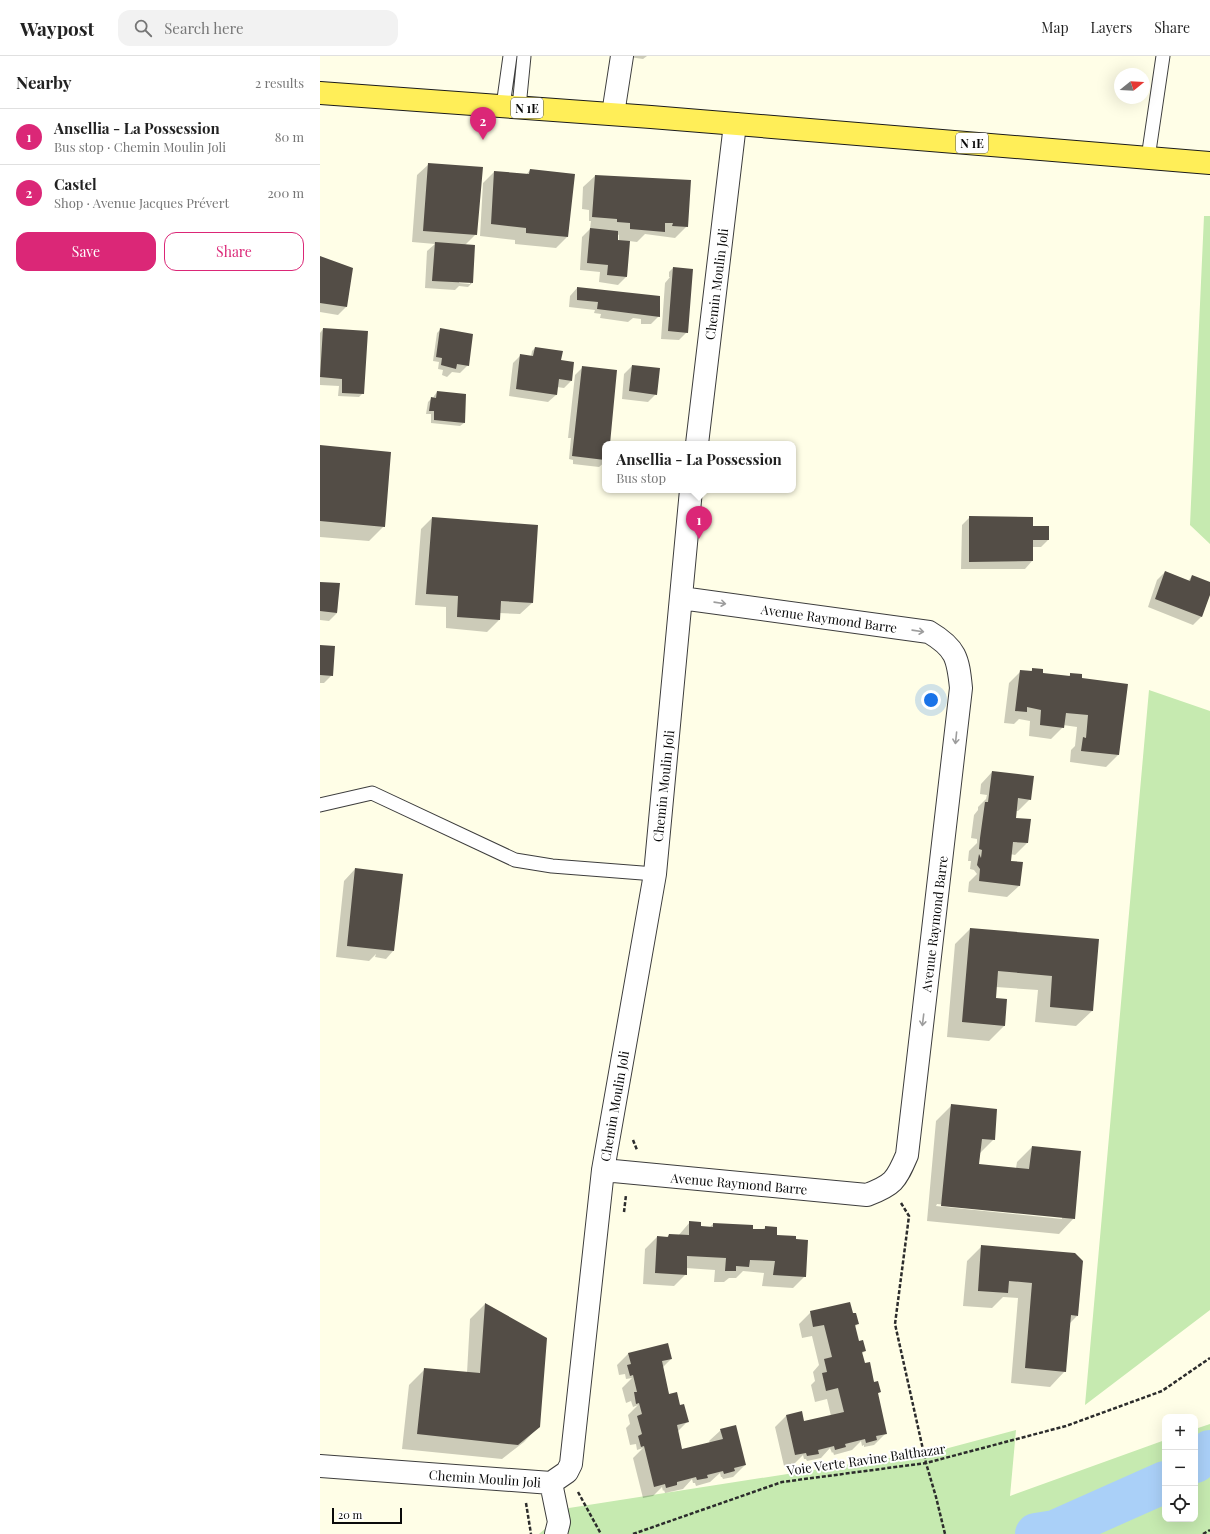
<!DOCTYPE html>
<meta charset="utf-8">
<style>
body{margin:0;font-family:"Playfair Display",serif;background:#f2f2f2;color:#222}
.controls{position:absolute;right:12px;bottom:12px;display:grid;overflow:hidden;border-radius:8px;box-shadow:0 4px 16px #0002}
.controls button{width:36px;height:36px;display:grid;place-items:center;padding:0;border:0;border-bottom:1px solid #e0e0e0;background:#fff;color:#222;font:20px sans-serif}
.compass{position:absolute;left:794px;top:12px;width:36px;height:36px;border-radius:50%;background:#fff;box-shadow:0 4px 16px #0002;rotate:72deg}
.scale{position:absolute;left:12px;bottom:10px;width:70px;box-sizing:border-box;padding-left:4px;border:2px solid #0a0a0a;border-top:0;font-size:11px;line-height:14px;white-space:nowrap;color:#0a0a0a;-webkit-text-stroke:3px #fff;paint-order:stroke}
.you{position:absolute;left:611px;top:644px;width:14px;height:14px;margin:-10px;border:3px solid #fff;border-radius:50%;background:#1a73e8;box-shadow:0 0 0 6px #1a73e833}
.badge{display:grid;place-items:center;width:26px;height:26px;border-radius:50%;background:#db2777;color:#fff;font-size:13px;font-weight:700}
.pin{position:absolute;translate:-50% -33px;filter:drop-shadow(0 1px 2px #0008)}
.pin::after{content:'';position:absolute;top:21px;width:14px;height:12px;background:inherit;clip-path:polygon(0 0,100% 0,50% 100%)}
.popup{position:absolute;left:282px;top:385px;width:194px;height:52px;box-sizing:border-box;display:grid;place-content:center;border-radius:8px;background:#fff;filter:drop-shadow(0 1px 3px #0005);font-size:13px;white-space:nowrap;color:#767676}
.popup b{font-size:15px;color:#222}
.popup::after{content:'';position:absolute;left:50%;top:100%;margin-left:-8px;border:8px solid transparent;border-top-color:#fff}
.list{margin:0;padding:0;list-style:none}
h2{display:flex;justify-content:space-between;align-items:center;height:52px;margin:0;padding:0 16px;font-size:17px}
h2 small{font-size:13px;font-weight:400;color:#767676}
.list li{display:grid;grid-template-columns:26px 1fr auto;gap:12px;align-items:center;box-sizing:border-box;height:56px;padding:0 16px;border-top:1px solid #e0e0e0}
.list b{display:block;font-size:15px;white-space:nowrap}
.list p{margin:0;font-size:13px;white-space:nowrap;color:#767676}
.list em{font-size:13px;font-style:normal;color:#767676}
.actions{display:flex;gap:8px;padding:12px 16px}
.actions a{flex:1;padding:9px 0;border:1px solid #db2777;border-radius:12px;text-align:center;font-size:14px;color:#db2777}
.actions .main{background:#db2777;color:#fff}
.icon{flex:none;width:22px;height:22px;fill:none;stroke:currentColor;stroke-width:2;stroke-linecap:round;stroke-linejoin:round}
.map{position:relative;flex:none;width:890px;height:1478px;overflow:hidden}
header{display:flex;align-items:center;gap:24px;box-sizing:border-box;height:56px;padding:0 20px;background:#fff;border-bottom:1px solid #e0e0e0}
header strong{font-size:19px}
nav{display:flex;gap:22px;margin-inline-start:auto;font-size:14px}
.search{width:280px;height:36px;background:#f2f2f2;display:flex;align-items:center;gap:10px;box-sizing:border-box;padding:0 14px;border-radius:12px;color:#767676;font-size:15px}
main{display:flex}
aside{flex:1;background:#fff}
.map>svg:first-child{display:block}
</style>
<header>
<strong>Waypost</strong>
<div class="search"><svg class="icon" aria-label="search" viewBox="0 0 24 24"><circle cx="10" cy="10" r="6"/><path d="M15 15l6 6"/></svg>Search here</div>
<nav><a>Map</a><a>Layers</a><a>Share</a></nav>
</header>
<main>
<aside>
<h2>Nearby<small>2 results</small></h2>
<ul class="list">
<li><span class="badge">1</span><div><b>Ansellia - La Possession</b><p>Bus stop · Chemin Moulin Joli</p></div><em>80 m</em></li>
<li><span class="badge">2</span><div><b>Castel</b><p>Shop · Avenue Jacques Prévert</p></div><em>200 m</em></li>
</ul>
<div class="actions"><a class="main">Save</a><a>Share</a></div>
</aside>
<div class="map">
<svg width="890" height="1478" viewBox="0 0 890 1478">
<rect width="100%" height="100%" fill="#fffee7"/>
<path fill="#c6eab0" d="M884,160h6v328l-20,-19z
M829,634l61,21v599l-125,95z
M890,1368v110h-671l30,-26 372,-58 75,-20 -6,66 155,-56v79h30v-90z"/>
<path fill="#0003" fill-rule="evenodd" d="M309,0h18l-4,3 -14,-2z
M109,108l47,70 -11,11 9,1 -2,37 -4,4 -9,-1 -4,4 -30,-2 2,-37 8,-7 -23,-2 5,-67zM139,225l11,1v2l-11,-1z
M210,114l37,67 -11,11 -41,-4v-4l-35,-4 3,-53 11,-11 32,3z
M275,120l95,5 -3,45 -12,12 -30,-4 -8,8 -8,-1 -3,36 -8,8 -19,-3 1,-10 -20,-2 2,-33 8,-8 1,-8h-2v-11l-7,-1 1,-22zM297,178l2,1v6h-2z
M0,201l26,50 -8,8 -18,-3z
M353,212l19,2 -5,62 -8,8 -18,-1 4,-56 5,-6h-1v-5z
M257,232l82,28 -8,8h-10v-5l-8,-1 -5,4 -28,-4 1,-4 -7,-1 1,-3 -26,-3 1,-11z
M3,273l40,64 -4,4 -21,-1 1,-10 -19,-1v-52z
M121,273l27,36 -8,8 -8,-1 -5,5 -5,-2 1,-5 -5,-1 1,-7 -6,-1 4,-28z
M215,292l25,13 11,20 -7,7 -7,-1 -1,8 -8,7 -39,-6 4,-33 8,-8 10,2 1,-6z
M312,310l24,28 -8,8 -26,-3 2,-25z
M263,311l25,77h-3v18l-6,5 -26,-3v-4l-4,-1 2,-21h-3l7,-63z
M117,336l27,31 -4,3 -29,-3v-9h-5l2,-12 3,-3h2l1,-3z
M0,390l64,80 -15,15 -49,-4z
M650,461l62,10 16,13 -7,7h-9v14l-7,8h-64l1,-44z
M112,462l100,85 -12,11 -21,-1v7l-12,12 -41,-4v-21l-31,-2 6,-76z
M845,516l23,9 4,-5 18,7v11l-9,23 -8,8 -45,-18 9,-27z
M0,527l19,1 -2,29 -8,8 -9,-1z
M0,590l12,29 -8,8h-4z
M713,613l9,5 26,3 3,-3 52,37 -5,44 -12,12 -36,-5 1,-12 4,-4 2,-19 -14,-2v2l-12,12 -22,-3 1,-15 -11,-2 -5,5 -10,-1 5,-40 12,-12 9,1z
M672,716l38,27 -12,12h-2l-1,8 15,1 -3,23 -12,12 -5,-1 -1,7 10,25 -12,11 -39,-5 1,-10 8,-8 -3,-4 -4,-1 1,-8h-3l1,-10 8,-8v-4l-6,-1 3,-23 4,-5v-3l8,-8 1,-4 -7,-1 1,-10z
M35,813l47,6 -9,76 -7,8 -11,-2 1,-3 -7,7 -33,-4 8,-76z
M650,873l128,11 -6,71 -16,15 -41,-4 3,-32 -42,-3 -1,12 9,27 -15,15 -42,-4 8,-93z
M632,1049l42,34 -14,14 -2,12 38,3 1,-6 15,-15 42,71 -15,16 -132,-13 9,-100zM617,1148l125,13v2l-126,-13z
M370,1166l10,5h10l3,-3 39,7 10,-1 4,-3 10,9 29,40 -12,12 -31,-2 2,-13 -21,-2 -7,7h-7l-5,4h-10l1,-12 -29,-2v6l-12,12 -31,-2 2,-35 12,-12 9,1 3,-3 9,1z
M662,1190l95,70 -8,8 -4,47 -15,16 -39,-4 7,-85 -15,-1 -11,11 -29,-2 4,-45z
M165,1248l54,122 -15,16 -22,17 -100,-10 7,-64 16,-16 42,4 3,-54z
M491,1256l41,1 6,10 -3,4 3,13 7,11 -4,3 3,11 16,27 -3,2 9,39 -12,12 -10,2v-2l-2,1 -1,-5 -9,9 -18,5 -1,-3 -1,1 -2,-5 -9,10 -14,3 -1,-2h-2l-1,-4 -9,9 -10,2 -9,-39 11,-11 15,-4 2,11 28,-7 -4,-17 -12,3 -4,-17 4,-4 -2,-9 6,-7 -7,-29 -10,2 -3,-14z
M308,1298l43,5 -9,9 7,27 10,11 9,15 -11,11 4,18 29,-7 -1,-2 12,-11 24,35 -12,12 -10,2 -1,-2h-1l-1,-4 -10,9 -14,4 -1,-3h-2l-1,-4 -9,10 -18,4 -1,-3 -1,1 -1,-4 -9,9 -10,2 -10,-40 10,-10 -6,2 -1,-6 -6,1 -4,-17 4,-4 -2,-9 10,-10 -5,2 -2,-6 -5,2 -4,-15 10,-10 -6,1 -1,-5 -6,1 -2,-10z"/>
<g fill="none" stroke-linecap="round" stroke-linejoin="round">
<path stroke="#aad0f8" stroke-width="42" d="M875,1406l15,-11
M716,1478l19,-3 110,-49"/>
</g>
<path fill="#534d46" d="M108,107l55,4 -6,68 -54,-4z
M210,113l45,5 -7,63 -42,-4v-5l-35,-4 3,-53 35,3z
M275,119l96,5 -3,47 -16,-1 1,-3h-8v9l-35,-3v-6l-13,-1v-3l-25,-2z
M270,172l28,3v9l12,1 -3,36 -20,-2 1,-10 -21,-2z
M115,186l40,3 -2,38 -41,-2z
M0,200l33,12 -6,39 -27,-4z
M353,211l20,2 -5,64 -20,-2z
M257,231l83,9v21l-63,-8 1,-7 -21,-2z
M3,272l45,3 -4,63 -22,-1v-14l-22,-2z
M120,272l33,6 -4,32 -12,-2 -1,5 -15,-4 1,-7 -6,-1z
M215,291l28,4 -2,9 13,2 -2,19 -13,-2 -2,16 -41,-6 4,-35 13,2z
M312,309l28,3 -3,27 -28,-4z
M262,310l35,4 -7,74h-5v16l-33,-4z
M117,335l29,3 -1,29 -31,-3v-9h-5l2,-14 5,1z
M0,389l71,7 -6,75 -65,-6z
M649,460l64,1v9h16v14h-16v21l-64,1z
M112,461l106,8 -5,78 -32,-2 -1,19 -43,-3 1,-21 -32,-2z
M845,515l25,10 2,-6 18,7v13l-8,22 -47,-18z
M0,526l20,1 -3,30 -17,-2z
M0,589l15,1 -2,30 -13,-1z
M712,612l11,1v4l27,3v-3l12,1v4l46,6 -9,71 -38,-4 2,-14 3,1 2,-23 -22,-2 -2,15 -24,-3 1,-15 -14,-3v5l-12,-1 5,-41 12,1z
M672,715l42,5 -3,24 -13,-2 -2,20 15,1 -3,24 -15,-1 -2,19 12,1 -3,24 -41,-5 1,-12 -3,-4 2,-11 2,4 1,-8 -3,-1 1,-11 5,-36h3z
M35,812l48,6 -9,77 -47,-5z
M650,872l129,11 -6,72 -43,-4 2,-31 -54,-5 -2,27 11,1 -2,27 -43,-4z
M631,1048l46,5 -2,31 -13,-1 -3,25 50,5 3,-23 49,5 -6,68 -134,-13z
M369,1165l12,1v4l12,1v-4l40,2v4h12v-3l12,1v8l19,1v3l12,1 -2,37 -33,-2 2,-14 -25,-1 -1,7 -13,-1v5h-11l1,-13 -39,-2v19l-32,-2 2,-37 11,1 1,-3 20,1z
M661,1189l94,8 8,8 -5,55 -7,-1 -5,57 -41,-4 7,-85 -23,-2 -1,12 -30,-2z
M530,1246l3,11h3l3,11 -4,1 4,16 4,-1 3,11 -4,1 3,11 5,-1 4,20 4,-1 3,11 -3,1 9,41 -11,2 1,4 -11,3 -1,-4 -20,5 1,3 -11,3 -1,-4 -16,4 1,4 -12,2 -1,-3 -11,2 -9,-40 16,-4 2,10 40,-9 -6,-24 -12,3 -4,-18 5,-1 -3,-13 8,-2 -8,-32 -11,2 -3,-16z
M165,1247l62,35 -7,89 -22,18 -101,-11 7,-66 56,5z
M348,1287l4,16 -10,2 7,33 8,-2 3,13 4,-1 5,18 -12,3 5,24 41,-10 -3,-10 16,-4 10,40 -12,3 1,3 -11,3 -1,-3 -16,4 1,3 -11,2 -1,-3 -19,5v3l-11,3 -1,-4 -11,3 -10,-41 -3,1 -3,-11 4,-2 -5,-18 5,-2 -3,-11 -3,1 -2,-12h3l-4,-17 -3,1 -3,-11 4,-1 -3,-11z"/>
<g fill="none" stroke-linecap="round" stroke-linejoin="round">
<g stroke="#3d3d3d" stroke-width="15">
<path id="lane" d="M183,50l7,-50
M199,51l5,-51
M828,102l15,-102
M0,749l52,-12 143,67 37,6 103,8"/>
</g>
<g stroke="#3d3d3d" stroke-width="24">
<path id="street" d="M293,58l9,-58
M377,388l38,-320
M283,1114l264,25c26,-10 29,-14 40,-40l54,-467c-3,-30 -5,-40 -32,-56l-248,-34
M0,1410l231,17 16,-11 4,-8 32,-294 52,-296 36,-384
M231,1427l8,39 -3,12"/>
</g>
<g stroke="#1b1b1b" stroke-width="24">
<path id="primary" d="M0,37l331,24 559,46"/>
</g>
<path stroke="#2c2c2c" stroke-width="2.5" stroke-dasharray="4 2" stroke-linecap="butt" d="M313,1084l4,10
M581,1147l8,13 -14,108 31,139 10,34 9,37
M304,1156l2,-17
M258,1436l23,42
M206,1447l5,31
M313,1478l149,-52 144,-19 140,-37 96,-35 48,-33
M883,1478l7,-4"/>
<use href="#lane" stroke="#fff" stroke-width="13"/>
<use href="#street" stroke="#fff" stroke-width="22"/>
<use href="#primary" stroke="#ffee58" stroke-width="22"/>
</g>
<defs><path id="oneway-shaft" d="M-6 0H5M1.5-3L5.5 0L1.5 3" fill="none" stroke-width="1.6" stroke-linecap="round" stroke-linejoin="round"/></defs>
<g stroke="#9d9d9d">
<use href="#oneway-shaft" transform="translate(400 547) rotate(8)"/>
<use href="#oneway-shaft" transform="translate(598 575) rotate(8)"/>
<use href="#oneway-shaft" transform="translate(636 682) rotate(96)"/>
<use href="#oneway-shaft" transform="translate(603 964) rotate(97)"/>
</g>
<g text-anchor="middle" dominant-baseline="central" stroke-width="4" stroke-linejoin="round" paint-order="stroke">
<g fill="#fff" stroke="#545454" stroke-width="1">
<rect x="191" y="42" width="32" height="20" rx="3"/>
<rect x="636" y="77" width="32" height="20" rx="3"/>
</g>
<g font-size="12" font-weight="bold" fill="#0a0a0a">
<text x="207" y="52">N 1E</text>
<text x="652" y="87">N 1E</text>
</g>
<g font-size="13" fill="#0a0a0a" stroke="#fff">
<text transform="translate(396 228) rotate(-83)">Chemin Moulin Joli</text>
<text transform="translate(509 562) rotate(8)">Avenue Raymond Barre</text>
<text transform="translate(343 730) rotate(-84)">Chemin Moulin Joli</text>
<text transform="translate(614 868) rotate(-83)">Avenue Raymond Barre</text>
<text transform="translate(294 1050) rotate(-80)">Chemin Moulin Joli</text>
<text transform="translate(419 1127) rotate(5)">Avenue Raymond Barre</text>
<text transform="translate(546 1403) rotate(-8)">Voie Verte Ravine Balthazar</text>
<text transform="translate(165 1422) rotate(4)">Chemin Moulin Joli</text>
</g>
</g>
</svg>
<div class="controls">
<button>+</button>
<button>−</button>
<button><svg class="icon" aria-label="locate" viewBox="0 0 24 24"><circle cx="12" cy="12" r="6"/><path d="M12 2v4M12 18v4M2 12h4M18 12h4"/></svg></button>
</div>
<svg class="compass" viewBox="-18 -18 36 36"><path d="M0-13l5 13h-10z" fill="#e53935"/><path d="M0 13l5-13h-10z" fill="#767676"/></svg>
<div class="scale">20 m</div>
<div class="you"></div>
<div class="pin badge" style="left:379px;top:483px">1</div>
<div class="popup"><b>Ansellia - La Possession</b>Bus stop</div>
<div class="pin badge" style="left:163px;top:84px">2</div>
</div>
</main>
